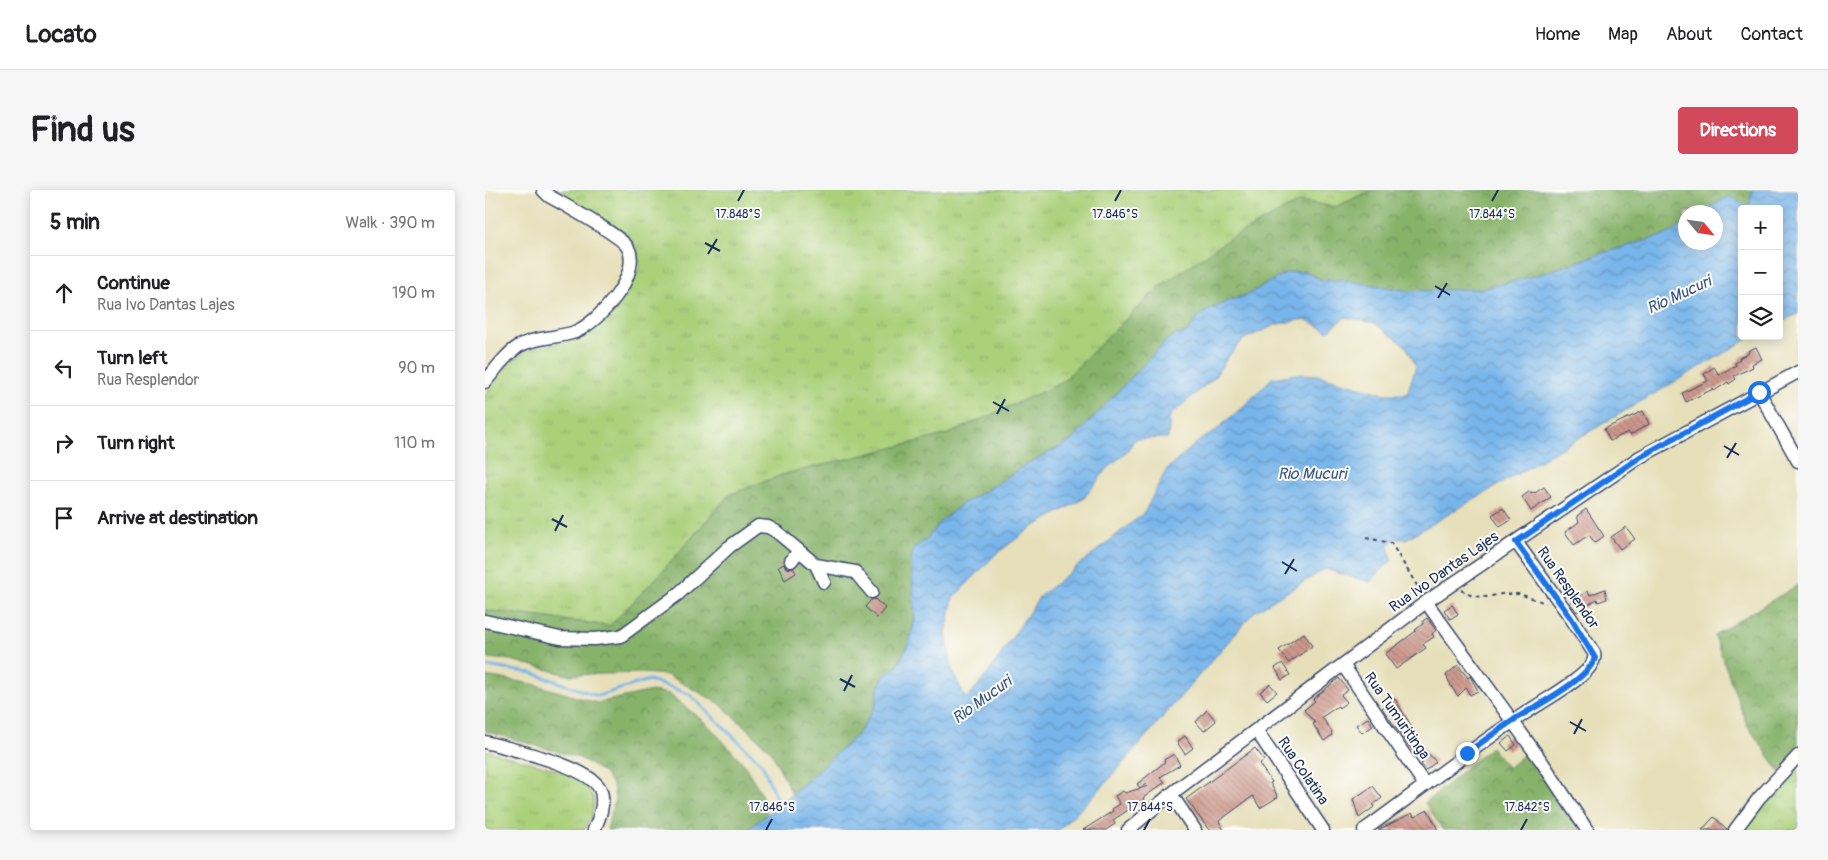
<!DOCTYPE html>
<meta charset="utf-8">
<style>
body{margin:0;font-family:Pangolin,sans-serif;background:#f6f6f6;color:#202124}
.controls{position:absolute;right:15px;top:15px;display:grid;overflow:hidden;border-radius:5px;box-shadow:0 2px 12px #0003}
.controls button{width:45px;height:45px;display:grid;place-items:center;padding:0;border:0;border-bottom:1px solid #e0e0e0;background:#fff;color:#202124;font:25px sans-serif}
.compass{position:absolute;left:1193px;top:15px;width:45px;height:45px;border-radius:50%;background:#fff;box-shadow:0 2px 12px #0003;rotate:119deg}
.stop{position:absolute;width:15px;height:15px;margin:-11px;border:4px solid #1a73e8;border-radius:50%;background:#fff}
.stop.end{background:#1a73e8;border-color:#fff;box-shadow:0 1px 5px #0008}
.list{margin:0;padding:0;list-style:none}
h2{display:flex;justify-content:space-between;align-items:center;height:65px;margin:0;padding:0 20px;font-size:21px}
h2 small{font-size:16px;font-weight:400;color:#757577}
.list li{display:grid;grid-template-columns:32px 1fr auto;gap:15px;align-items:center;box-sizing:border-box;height:75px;padding:0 20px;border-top:1px solid #e0e0e0}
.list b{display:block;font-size:19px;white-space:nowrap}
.list p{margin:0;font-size:16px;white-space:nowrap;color:#757577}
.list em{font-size:16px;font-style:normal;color:#757577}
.icon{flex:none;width:28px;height:28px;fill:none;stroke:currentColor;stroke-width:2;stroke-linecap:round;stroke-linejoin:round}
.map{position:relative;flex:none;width:1313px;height:640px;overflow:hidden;border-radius:5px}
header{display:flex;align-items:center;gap:30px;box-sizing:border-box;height:70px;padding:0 25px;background:#fff;border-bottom:1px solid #e0e0e0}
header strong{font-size:24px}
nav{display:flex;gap:28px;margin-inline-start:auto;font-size:18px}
.intro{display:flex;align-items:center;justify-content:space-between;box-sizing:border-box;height:120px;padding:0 30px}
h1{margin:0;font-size:35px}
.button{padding:12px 22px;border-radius:5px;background:#d1495b;color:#fff;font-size:18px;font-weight:700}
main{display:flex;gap:30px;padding:0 30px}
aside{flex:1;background:#fff;border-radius:5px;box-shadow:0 2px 12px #0003}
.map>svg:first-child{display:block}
</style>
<header>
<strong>Locato</strong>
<nav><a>Home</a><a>Map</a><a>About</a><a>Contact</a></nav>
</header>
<div class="intro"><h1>Find us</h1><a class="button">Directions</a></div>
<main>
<aside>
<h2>5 min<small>Walk · 390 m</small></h2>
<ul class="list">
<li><svg class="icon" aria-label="ahead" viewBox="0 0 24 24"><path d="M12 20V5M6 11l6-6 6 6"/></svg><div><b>Continue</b><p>Rua Ivo Dantas Lajes</p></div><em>190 m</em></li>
<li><svg class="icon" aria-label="left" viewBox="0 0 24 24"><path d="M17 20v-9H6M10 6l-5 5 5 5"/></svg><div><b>Turn left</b><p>Rua Resplendor</p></div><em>90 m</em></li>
<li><svg class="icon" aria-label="right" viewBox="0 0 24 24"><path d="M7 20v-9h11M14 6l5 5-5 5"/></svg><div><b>Turn right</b></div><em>110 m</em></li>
<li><svg class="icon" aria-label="arrive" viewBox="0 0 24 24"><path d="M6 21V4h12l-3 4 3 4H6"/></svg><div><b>Arrive at destination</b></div></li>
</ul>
</aside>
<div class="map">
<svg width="1313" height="640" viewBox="0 0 1313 640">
<defs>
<pattern id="grass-tufts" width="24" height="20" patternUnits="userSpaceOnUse" patternTransform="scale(1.25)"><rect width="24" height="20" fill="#aad07a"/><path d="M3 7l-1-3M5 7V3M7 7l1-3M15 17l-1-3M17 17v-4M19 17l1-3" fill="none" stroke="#92b36c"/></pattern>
<pattern id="forest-crowns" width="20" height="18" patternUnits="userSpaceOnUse" patternTransform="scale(1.25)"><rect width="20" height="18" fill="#87b26a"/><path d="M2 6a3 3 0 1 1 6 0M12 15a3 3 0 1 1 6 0" fill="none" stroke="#6e915a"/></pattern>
<pattern id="water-waves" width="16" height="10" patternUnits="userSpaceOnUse" patternTransform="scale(1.25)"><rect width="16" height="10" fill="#78b5ea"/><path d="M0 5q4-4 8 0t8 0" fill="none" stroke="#6294c1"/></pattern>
<pattern id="building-back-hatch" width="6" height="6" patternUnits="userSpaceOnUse" patternTransform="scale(1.25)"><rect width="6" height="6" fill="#ce988b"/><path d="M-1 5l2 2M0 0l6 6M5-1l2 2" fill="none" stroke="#a67c75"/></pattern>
</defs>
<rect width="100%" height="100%" fill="#fdfcf7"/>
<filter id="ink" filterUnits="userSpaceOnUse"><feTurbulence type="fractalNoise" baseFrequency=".02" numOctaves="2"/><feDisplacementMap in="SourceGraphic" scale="10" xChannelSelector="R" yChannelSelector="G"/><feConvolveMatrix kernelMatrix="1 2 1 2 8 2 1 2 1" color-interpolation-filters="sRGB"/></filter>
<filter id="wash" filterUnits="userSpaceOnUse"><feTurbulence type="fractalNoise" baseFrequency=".0096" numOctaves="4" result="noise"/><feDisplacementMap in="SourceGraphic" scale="20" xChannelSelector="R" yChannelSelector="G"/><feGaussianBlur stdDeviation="1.12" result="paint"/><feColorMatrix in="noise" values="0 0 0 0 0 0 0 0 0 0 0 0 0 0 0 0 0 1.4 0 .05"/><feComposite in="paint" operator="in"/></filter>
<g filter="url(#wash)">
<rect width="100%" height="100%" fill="#e6dfba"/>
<path fill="url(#grass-tufts)" stroke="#62806c" d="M68,0h820l-38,17 -34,-6 -141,85 -99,97 -112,51 -167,41 -53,20 -69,79 -50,52 -125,-16v-215l24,-32 22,-14 50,-12 26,-22 20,-23 13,-25 -3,-19 -12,-15 -52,-29 -16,-9z
M0,560l87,24 14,11 8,14 -2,16 -8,15h-99z
M1313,573v67h-56z"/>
<path fill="url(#forest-crowns)" stroke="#517064" d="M888,0h379l-2,13 -4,3 -17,-9 -27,15h-17v12l-18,11 -64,18 -62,21 -60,15 -71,2 -68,-11h-21l-16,-9 -19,2 -37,21 -21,7 -28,14 -13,19h-10l-10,6 -96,101 -44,23 -38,25 -27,15 -21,17 -15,19 -12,8 -3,10c3,40 10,70 -13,106 -5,8 -14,11 -18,20 -4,6 -2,15 -5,22 -14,33 -56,63 -83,88l-21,-43 -52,-48 -52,-28 -24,-2 -75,2 -57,-15 -26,-2v-48l125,16 50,-52 69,-79 53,-20 167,-41 112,-51 99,-97 69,-47 72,-38 34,6z
M1313,395v166l-18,21 -33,-47 -33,-90z
M0,486l48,8 64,19 55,-12 17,3 39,31 35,38 17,28 7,23 -19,16h-141l8,-32 -2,-12 -9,-13 -24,-15 -95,-27z
M1029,539l67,101h-138l-18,-27 66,-56 17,21 18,-15 -16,-21z"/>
<path fill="url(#water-waves)" stroke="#4a72a4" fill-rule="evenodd" d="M1267,0h46v124l-19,8v-113h-37v127h11l-347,203h-12l-6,7 4,14 -22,22 -45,-13 -71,43 -151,174 -44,44h-311l44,-36 68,-62 16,-27 3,-20 7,-11 11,-7 11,-22 7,-25 -4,-62 3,-10 12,-8 15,-19 21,-17 27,-15 38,-25 44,-23 96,-101 10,-6 10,-1 13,-18 28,-14 21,-7 37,-21 19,-2 16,9h21l68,11 71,-2 60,-15 62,-21 63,-18 19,-11v18h30v-30h-13l27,-16 17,10 4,-3zM860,127l29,6 32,23 10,20 -9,28h-22l-68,-19 -21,-1 -24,4 -24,24 -35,31 -13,7 -33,29 -23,44 -104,83 -53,79 -21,24 -14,-29 -6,-37 7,-35 43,-44 35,-26 52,-29 23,-29 21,-19 8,-12 33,-1 2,-23 44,-37 14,-21 16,-18 34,-15 27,-5 23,12z"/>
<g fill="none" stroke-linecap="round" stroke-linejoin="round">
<path stroke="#78b5ea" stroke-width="3" d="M0,476l47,7 66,23 51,-16 40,14 73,70 18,44"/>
</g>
<g id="blocks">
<path fill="url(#building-back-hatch)" d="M1271,157l6,12 -10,5 1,3 -19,9 2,3 -7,5 -1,-2 -14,9 -1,-2 -27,13 -4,-9 26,-12 -4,-7 10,-7 5,8 17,-10 -1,-2 5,-3 -1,-2 10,-5 -1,-2z
M1158,221l6,13 -19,11 -2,-3 -18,9 -6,-12z
M1059,297l7,10 -20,14 -9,-14 8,-6 1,3 4,-2v1z
M1018,318l8,12 -11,7 -8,-12z
M1101,319l18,27 -9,7 -6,-8 -15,10 -9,-13 14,-10 -2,-6z
M1141,337l9,12 -15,10 -9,-12z
M299,374l2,4 8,1 2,4 -11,7 -7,-13z
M1120,399l2,10 -9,3 -1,-3 -20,13 -7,-9 18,-12 2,4z
M390,409l10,9 -8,10 -12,-11 6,-7z
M967,415l6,9 -8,5 -6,-9z
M942,428l9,12 -4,4 2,3 -11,7 3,4 -30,21 -11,-15 31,-23 -1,-1 8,-6v-3z
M819,443l8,13 -23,17 -10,-13z
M797,473l8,12 -8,5 -7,-12z
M973,475l10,13 2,-2 8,15 -8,4 -4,-7 -8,8 -6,-8 -6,-13z
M854,488l9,12 -7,5 6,7 -8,6 -1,-2 -16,11 10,15 -1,1 1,2 -8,6 -11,-17 2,-1 -11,-13 11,-9 -2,-2z
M785,494l7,8 -10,8 -7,-8z
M910,509l23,38 -3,2 21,23 -10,8 -5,-6 2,-1 -15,-18 -26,-37z
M722,520l9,11 -12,10 -8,-9z
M883,528l5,8 -11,7 -6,-8z
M700,546l8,12 -8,6 -8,-12z
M1025,546l6,9 -8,6 -7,-8z
M770,558l9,12 -5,4 13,18 -2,1 8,14 -18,11 -7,-12 -34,25 5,9h-15l-23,-31z
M689,564l6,11 -20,12 5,5 -22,16 2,5 -12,4 -20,13 2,4 -9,6h-23l30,-19 -1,-2 8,-5 -5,-8 8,-5 2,2 23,-7 -2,-2 -6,4 -3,-4 28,-22 -1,-2z
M888,596l9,12 -9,7 1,2 -15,11 -6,-19z
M943,620l10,20h-60l34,-17 2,4z
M1229,627l13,12v1h-25z"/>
</g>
</g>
<g filter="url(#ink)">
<use href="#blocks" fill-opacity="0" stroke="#39496c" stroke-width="1"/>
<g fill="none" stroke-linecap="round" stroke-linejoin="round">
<g stroke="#39496c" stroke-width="15">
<path id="minor" d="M0,192c10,-12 21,-28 34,-36 15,-9 39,-8 56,-14 24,-10 67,-57 53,-84 -5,-11 -65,-44 -79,-52l-6,-6
M1274,202l39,69
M306,371l8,-10
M331,375l8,17
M941,412l116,160 45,68
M0,431l75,17 35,1 26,-3 56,-41 52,-48 29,-21 10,1 9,5 39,33 39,7 17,20
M858,475l82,120
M771,540l67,100
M0,552c26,7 104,24 115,47 6,13 -1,30 -6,41
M686,604l24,36
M643,640l43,-36 255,-192 214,-145 158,-85
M879,640c58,-41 113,-87 174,-125 13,-9 61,-34 56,-52l-23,-35 -55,-76
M1250,640l24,-32 39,-42"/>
</g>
<path stroke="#39496c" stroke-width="2" stroke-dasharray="4 4" stroke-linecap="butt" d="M881,348l25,5 30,49
M976,400l11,6 14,1 15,-3h18l27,9"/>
<use href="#minor" stroke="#fff" stroke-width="12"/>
</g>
</g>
<g fill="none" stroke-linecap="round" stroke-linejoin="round" filter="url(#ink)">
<path stroke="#1a73e8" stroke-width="6" d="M982,563c15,-11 30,-22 45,-32 20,-13 76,-41 83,-63l-24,-40 -55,-76 124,-85 119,-65"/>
</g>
<path fill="none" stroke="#1b2f5e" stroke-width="2" d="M253,11l6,-11M630,11l6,-11M1007,11l6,-11M220,53l15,8M223,64l9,-15M950,96l15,9M953,108l9,-15M508,212l16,9M512,224l8,-15M1239,256l15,9M1242,268l9,-15M67,329l15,8M70,341l8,-16M797,372l15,9M800,384l9,-15M355,489l15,8M359,501l8,-16M1085,532l16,9M1089,544l8,-15M281,640l6,-11M659,640l6,-11M1036,640l6,-11"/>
<g text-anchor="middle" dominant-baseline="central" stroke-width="4" stroke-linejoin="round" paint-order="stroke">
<g font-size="15" fill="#1b2f5e" stroke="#fdfcf7">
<text transform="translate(959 382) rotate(-35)">Rua Ivo Dantas Lajes</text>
<text transform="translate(1083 398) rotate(55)">Rua Resplendor</text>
<text transform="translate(912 526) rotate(55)">Rua Tumuritinga</text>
<text transform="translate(818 581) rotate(56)">Rua Colatina</text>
</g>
<g font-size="16" font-style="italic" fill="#375788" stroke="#fdfcf7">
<text transform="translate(1194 105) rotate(-25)">Rio Mucuri</text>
<text x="827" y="284">Rio Mucuri</text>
<text transform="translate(497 510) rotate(-36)">Rio Mucuri</text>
</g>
</g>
<g font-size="12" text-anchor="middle" fill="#1b2f5e" stroke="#fdfcf7" stroke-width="4" stroke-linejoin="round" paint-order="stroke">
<text x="253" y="28">17.848°S</text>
<text x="630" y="28">17.846°S</text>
<text x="1007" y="28">17.844°S</text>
<text x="287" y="621">17.846°S</text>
<text x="665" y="621">17.844°S</text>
<text x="1042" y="621">17.842°S</text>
</g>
</svg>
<div class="controls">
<button>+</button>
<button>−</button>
<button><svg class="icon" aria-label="layers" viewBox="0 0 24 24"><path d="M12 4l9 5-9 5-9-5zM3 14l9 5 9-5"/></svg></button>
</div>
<svg class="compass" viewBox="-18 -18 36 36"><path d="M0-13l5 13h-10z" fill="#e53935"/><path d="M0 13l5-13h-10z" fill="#757577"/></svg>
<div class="stop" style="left:1274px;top:202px"></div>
<div class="stop end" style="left:982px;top:563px"></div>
</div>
</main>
